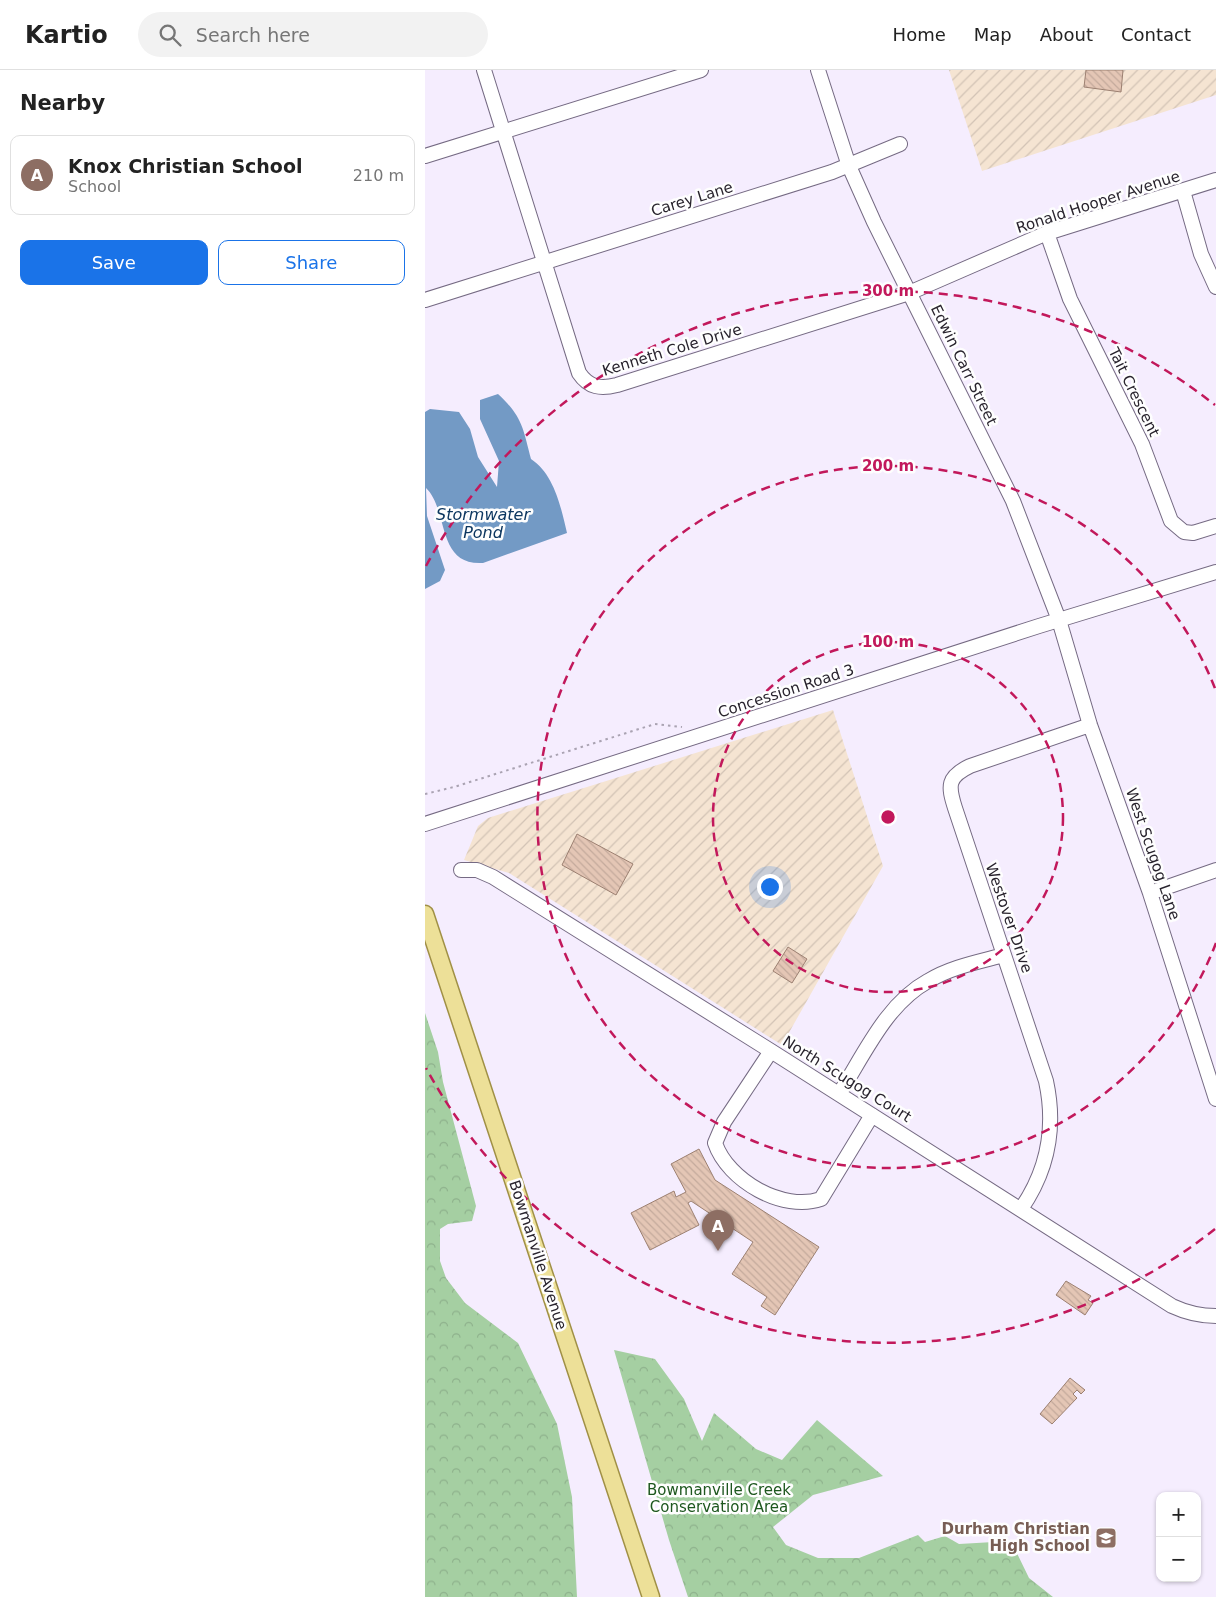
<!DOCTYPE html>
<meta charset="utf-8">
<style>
body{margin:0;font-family:"DejaVu Sans",sans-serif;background:#f2f2f2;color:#222}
.controls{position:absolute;right:15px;bottom:15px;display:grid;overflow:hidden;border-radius:10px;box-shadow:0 1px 4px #0004}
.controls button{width:45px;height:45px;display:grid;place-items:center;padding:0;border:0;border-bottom:1px solid #e0e0e0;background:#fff;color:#222;font:25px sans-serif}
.you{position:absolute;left:344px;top:816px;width:18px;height:18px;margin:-12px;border:4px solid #fff;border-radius:50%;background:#1a73e8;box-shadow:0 0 0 8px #1a73e833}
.badge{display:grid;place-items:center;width:32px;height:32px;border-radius:50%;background:#1a73e8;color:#fff;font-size:16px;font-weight:700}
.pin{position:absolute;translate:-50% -41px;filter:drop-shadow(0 1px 2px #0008)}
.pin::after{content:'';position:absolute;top:26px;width:18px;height:15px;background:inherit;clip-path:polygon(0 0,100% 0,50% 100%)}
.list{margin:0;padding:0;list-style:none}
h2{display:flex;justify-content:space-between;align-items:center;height:65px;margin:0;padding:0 20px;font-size:21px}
h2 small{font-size:16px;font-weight:400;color:#767676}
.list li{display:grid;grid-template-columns:32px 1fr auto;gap:15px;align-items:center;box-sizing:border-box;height:80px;margin:0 10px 10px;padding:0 10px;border:1px solid #e0e0e0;border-radius:10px}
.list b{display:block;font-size:19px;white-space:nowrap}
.list p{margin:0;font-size:16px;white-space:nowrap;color:#767676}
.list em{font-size:16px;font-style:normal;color:#767676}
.actions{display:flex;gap:10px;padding:15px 20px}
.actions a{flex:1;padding:11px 0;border:1px solid #1a73e8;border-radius:10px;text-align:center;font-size:18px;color:#1a73e8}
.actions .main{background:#1a73e8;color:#fff}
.icon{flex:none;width:28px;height:28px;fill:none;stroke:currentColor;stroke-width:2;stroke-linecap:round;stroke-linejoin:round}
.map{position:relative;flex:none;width:791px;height:1527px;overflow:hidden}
header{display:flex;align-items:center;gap:30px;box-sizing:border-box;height:70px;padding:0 25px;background:#fff;border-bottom:1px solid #e0e0e0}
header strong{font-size:24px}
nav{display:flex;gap:28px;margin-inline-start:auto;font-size:18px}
.search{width:350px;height:45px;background:#f2f2f2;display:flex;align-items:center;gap:12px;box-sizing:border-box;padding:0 18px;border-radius:28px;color:#767676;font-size:19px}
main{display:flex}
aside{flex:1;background:#fff}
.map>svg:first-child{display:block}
</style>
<header>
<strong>Kartio</strong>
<div class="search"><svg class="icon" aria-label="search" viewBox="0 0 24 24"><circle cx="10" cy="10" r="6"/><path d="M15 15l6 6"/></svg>Search here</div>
<nav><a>Home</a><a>Map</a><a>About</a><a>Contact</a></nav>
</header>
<main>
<aside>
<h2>Nearby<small></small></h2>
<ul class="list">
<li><span class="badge" style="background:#8d6e63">A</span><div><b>Knox Christian School</b><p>School</p></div><em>210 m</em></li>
</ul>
<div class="actions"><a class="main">Save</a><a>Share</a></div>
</aside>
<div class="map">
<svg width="791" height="1527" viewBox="0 0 791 1527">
<defs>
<pattern id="industrial-furrows" width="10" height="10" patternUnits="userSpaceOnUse" patternTransform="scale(1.25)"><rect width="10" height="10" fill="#f5e4d2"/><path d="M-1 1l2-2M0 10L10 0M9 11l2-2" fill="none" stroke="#d2c3b5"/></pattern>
<pattern id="forest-crowns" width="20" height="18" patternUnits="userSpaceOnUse" patternTransform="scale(1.25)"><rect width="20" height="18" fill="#a5cfa2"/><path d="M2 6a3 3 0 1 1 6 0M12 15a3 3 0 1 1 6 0" fill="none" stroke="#8eb18c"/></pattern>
<pattern id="building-back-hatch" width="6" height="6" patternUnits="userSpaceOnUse" patternTransform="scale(1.25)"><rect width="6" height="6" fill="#e4c6b5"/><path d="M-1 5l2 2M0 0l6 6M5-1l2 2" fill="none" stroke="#c4aa9c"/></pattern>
</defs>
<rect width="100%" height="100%" fill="#f5edfe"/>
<path fill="url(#industrial-furrows)" d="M524,0h267v25l-234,76z
M408,640l50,156 -101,179 -273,-172 -45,-13 14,-34 10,-8z"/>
<path fill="url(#forest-crowns)" d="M0,943l13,39 5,30 33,124 -4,15 -24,3 -8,5v32l6,17 19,25 53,40 39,81 15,73 5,100h-152z
M189,1280l41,9 29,40 18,42 12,-28 42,36 26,11 35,-40 66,56 -70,19 -40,32 13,18 32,13h41l59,-23 7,7 20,-6 14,8 52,-3 18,37 24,19h-365l-19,-57z"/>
<path fill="#739ac5" d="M73,324c24,22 25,34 33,65 23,15 30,48 36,74l-84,30c-47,3 -34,-53 -57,-75l1,28 18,54 -5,11 -15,8v-177l5,-3 29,3 11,17 8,28 19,30 2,-26 -19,-42v-19z"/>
<path fill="url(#building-back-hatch)" stroke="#9c8071" d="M661,0h37l-2,22 -37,-5z
M152,764l56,30 -17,31 -54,-30z
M363,877l19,12 -15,24 -19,-12z
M274,1079l16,31 104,67 -44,68 -14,-9 6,-9 -35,-23 21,-32 -62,-41 -3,2 11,22 -49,25 -19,-37 43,-22 2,6 10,-5 -15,-28z
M641,1211l25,15 -3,4 5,3 -8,12 -29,-20z
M645,1308l15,12 -4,4 -4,-4 -4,4 4,4 -25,26 -12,-10z"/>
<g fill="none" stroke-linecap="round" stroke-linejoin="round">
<g stroke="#756a83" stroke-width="16">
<path id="minor" d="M59,0l95,303c10,15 22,16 38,12l292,-92 138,-60 169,-53
M393,0l31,96 25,56 139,279 46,119 31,105 60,168 66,206
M0,86l276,-86
M758,121l18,63 15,33
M622,163l23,66 72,145 29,77 13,11 9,1 23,-7
M0,230l407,-128 68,-28
M0,754l614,-198 177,-54
M36,800h16l16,7 278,174 401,255c15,7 27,10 44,10
M725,823l66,-23
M346,981l-47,71 -9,21c13,38 68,69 106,56l51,-84
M414,1024c25,-39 47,-90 89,-113 23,-14 50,-19 76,-26
M596,1139c27,-39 35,-82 25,-128l-91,-273c-7,-22 -8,-31 15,-42l120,-41"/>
</g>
<g stroke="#a09046" stroke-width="19">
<path id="major" d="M0,844l226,683"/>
</g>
<path stroke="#aaa3b2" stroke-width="2" stroke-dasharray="2.5 4" stroke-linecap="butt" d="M0,724l29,-7 201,-63 27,3"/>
<use href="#minor" stroke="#fff" stroke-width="14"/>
<use href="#major" stroke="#ede098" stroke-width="16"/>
</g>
<g fill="none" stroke="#c2185b" stroke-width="2.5" stroke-dasharray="9 6">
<circle cx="463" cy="747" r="175"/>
<path d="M791 873A351 351 0 1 1 791 621"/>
<path d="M790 1159A526 526 0 0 1 1 998M1 496A526 526 0 0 1 790 335"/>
</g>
<defs>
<g id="school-square" transform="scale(1.125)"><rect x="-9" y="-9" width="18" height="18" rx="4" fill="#8d6e63" stroke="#fefefe"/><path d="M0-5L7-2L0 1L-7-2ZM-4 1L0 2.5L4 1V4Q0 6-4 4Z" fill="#fff"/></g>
</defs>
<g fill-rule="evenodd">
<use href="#school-square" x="681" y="1468"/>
</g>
<g text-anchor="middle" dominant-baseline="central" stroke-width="5" stroke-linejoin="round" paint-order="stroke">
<g font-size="15" fill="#28232d" stroke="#fefefe">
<text transform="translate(267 129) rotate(-17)">Carey Lane</text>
<text transform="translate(673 132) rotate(-18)">Ronald Hooper Avenue</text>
<text transform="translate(247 280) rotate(-17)">Kenneth Cole Drive</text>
<text transform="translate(539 295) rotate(64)">Edwin Carr Street</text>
<text transform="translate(709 322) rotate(64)">Tait Crescent</text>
<text transform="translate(361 621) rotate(-18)">Concession Road 3</text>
<text transform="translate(728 784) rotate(71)">West Scugog Lane</text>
<text transform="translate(584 848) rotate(71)">Westover Drive</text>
<text transform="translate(422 1009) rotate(32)">North Scugog Court</text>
<text transform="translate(113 1185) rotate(72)">Bowmanville Avenue</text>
</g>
<g font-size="15" fill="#1d571e" stroke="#fefefe">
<text x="294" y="1420">Bowmanville Creek<tspan x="294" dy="17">Conservation Area</tspan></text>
</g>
<g font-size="15" font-weight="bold" fill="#785e54" stroke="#fefefe" text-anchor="end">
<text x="665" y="1459">Durham Christian<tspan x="665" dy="17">High School</tspan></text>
</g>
<g font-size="16" font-style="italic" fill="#0d3760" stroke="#fefefe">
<text x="58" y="444">Stormwater<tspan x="58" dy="18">Pond</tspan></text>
</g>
</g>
<circle cx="463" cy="747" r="8" fill="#c2185b" stroke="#fefefe" stroke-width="2.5"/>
<g font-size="15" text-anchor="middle" font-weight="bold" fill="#c2185b" stroke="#fefefe" stroke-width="5" stroke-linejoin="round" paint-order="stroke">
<text x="463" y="226">300 m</text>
<text x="463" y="401">200 m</text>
<text x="463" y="577">100 m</text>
</g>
</svg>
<div class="controls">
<button>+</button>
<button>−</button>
</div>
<div class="you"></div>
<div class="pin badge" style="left:293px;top:1181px;background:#8d6e63">A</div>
</div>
</main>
